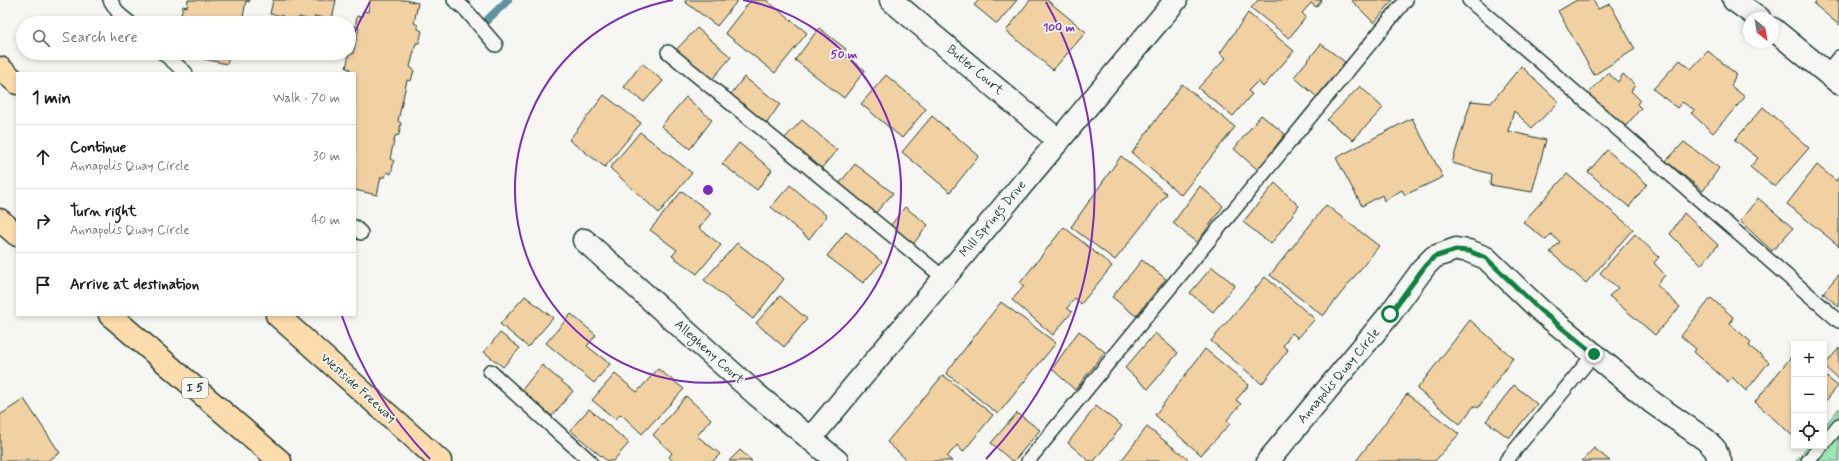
<!DOCTYPE html>
<meta charset="utf-8">
<style>
body{margin:0;font-family:Mynerve,sans-serif;background:#f2f2f2;color:#222}
.controls{position:absolute;right:12px;bottom:12px;display:grid;overflow:hidden;border-radius:0px;box-shadow:0 2px 6px #0003}
.controls button{width:36px;height:36px;display:grid;place-items:center;padding:0;border:0;border-bottom:1px solid #e0e0e0;background:#fff;color:#222;font:20px sans-serif}
.compass{position:absolute;left:1743px;top:12px;width:36px;height:36px;border-radius:50%;background:#fff;box-shadow:0 2px 6px #0003;rotate:149deg}
.stop{position:absolute;width:12px;height:12px;margin:-9px;border:3px solid #0b8043;border-radius:50%;background:#fff}
.stop.end{background:#0b8043;border-color:#fff;box-shadow:0 1px 4px #0008}
.list{margin:0;padding:0;list-style:none}
h2{display:flex;justify-content:space-between;align-items:center;height:52px;margin:0;padding:0 16px;font-size:17px}
h2 small{font-size:13px;font-weight:400;color:#767676}
.list li{display:grid;grid-template-columns:26px 1fr auto;gap:12px;align-items:center;box-sizing:border-box;height:64px;padding:0 16px;border-top:1px solid #e0e0e0}
.list b{display:block;font-size:15px;white-space:nowrap}
.list p{margin:0;font-size:13px;white-space:nowrap;color:#767676}
.list em{font-size:13px;font-style:normal;color:#767676}
.icon{flex:none;width:22px;height:22px;fill:none;stroke:currentColor;stroke-width:2;stroke-linecap:round;stroke-linejoin:round}
.map{position:relative;flex:none;width:1839px;height:461px;overflow:hidden}
.search{position:absolute;background:#fff;box-shadow:0 2px 6px #0003;left:16px;top:16px;width:340px;height:44px;display:flex;align-items:center;gap:10px;box-sizing:border-box;padding:0 14px;border-radius:22px;color:#767676;font-size:15px}
.panel{position:absolute;background:#fff;box-shadow:0 2px 6px #0003;left:16px;top:72px;width:340px;height:244px;border-radius:0px}
.map>svg:first-child{display:block}
</style>
<div class="map">
<svg width="1839" height="461" viewBox="0 0 1839 461">
<rect width="100%" height="100%" fill="#f6f6f2"/>
<filter id="ink" filterUnits="userSpaceOnUse"><feTurbulence type="fractalNoise" baseFrequency=".025" numOctaves="2"/><feDisplacementMap in="SourceGraphic" scale="8" xChannelSelector="R" yChannelSelector="G"/><feConvolveMatrix kernelMatrix="1 2 1 2 8 2 1 2 1" color-interpolation-filters="sRGB"/></filter>
<g filter="url(#ink)">
<path fill="#9ee6b4" stroke="#5e9274" d="M1839,408v53h-43l12,-15h16v-19z"/>
<g fill="none" stroke-linecap="round" stroke-linejoin="round">
<path stroke="#5f93a2" stroke-width="8" d="M485,22l23,-22"/>
</g>
<path fill="#f1d0a2" stroke="#1f3d34" d="M188,0h62l-1,2 -3,-1 -4,22h-63l4,-17 4,1z
M273,0h63l-4,20 -17,-4 -1,5 -15,-4 -1,6 -16,-2 1,-5 -13,-2z
M370,0h35l13,3 -4,20 4,2v4l4,2 -3,12h-3l-6,24 4,3 -3,11 -4,-1 -9,41 3,2 -2,12 -4,1 -5,23 4,2 -3,13 -4,-2 -2,5h-4l-4,18 -22,-5v-117h-5v-4l-4,-1 3,-14h4l6,-26 -4,-1 2,-11 5,1 1,-6 5,1z
M686,0h52l-21,26 -32,-24z
M751,0h15l41,33 -32,40 -50,-40z
M979,0h38l-20,24 -23,-19z
M1030,0h17l39,32 -33,38 -47,-39z
M1258,0h64l-6,7 -5,-4 -9,10 4,4 -17,21 -38,-30z
M1351,0h42l-19,23z
M1577,0h16l5,9 12,-5 25,45 -41,26 -36,-64z
M1817,0h22v25l-25,-21z
M1248,13l46,38 -31,36 -5,-6 -10,10 4,3 -19,22 -35,-28 28,-30 -6,-5z
M697,28l34,29 -22,26 -35,-31z
M819,28l27,21 -4,5 23,16 -21,28 -49,-38z
M1321,44l24,18 -28,35 -23,-20z
M1708,51l28,23 -5,12 14,11 -32,36 -22,-20 4,-3 -13,-8 -5,6 -24,-19 27,-29 11,9z
M182,53h48l-3,11 -46,-10z
M642,63l21,18 -19,21 -20,-15z
M1521,66l38,36 -27,26 -18,-17 -6,20 38,9 -14,52 -42,-7 1,-11 -39,-11 19,-62 20,2z
M1608,73l10,9 5,-8 12,11 -4,6 9,9 -3,4 4,4 -16,19 -40,-30z
M886,75l40,34 -24,29 -41,-34z
M744,77l36,27 -16,23 -36,-29z
M1182,84l53,43 -54,68 -49,-42z
M1360,86l23,22 -30,32 -26,-20z
M604,95l37,28 -36,44 -36,-27z
M686,97l26,23 -22,29 -29,-23z
M1763,107l46,41 -34,39 -25,-20 8,-9 -23,-18z
M1261,115l24,19 -27,36 -24,-21z
M932,116l47,40 -29,36 -48,-40z
M1412,118l31,59 -38,18 -3,-5 -18,11 -2,-6 -20,11 -26,-48z
M802,120l35,30 -19,22 -37,-30z
M640,132l52,41 -33,40 -49,-45z
M1684,142l35,26 -16,23 -37,-30z
M739,143l33,27 -15,20 -35,-26z
M1607,150l40,34 -18,23 -41,-35z
M1121,156l46,38 -52,66 -44,-33z
M855,164l38,29 -21,24 -36,-29z
M1817,165l19,16 3,-4v69l-52,-42z
M1567,174l66,55 -47,54 -36,-31 10,-10 -9,-8 -5,6 -23,-18z
M1275,183l24,23 -28,38 -28,-22z
M790,185l37,31 -18,23 -38,-32z
M1200,186l23,20 -26,37 -24,-20z
M682,191l29,22 -12,15 22,17 -24,29 -25,-18 5,-6 -27,-20z
M1758,198l35,30 -21,23 -32,-30z
M1326,205l53,41 -56,70 -53,-41z
M905,207l23,18 -18,23 -23,-18z
M1684,213l34,32 -17,20 -31,-31z
M1064,227l48,39 -31,38 -6,-6 -8,10 5,4 -19,23 -41,-35 12,-14 -4,-3z
M846,232l36,30 -19,21 -36,-27z
M1635,234l24,23 -5,6 11,12 -8,10 23,22 -25,28 -46,-39 9,-8 -18,-15z
M737,243l47,36 -31,40 -49,-39z
M1142,260l24,19 -30,37 -24,-19z
M1212,267l23,18 -22,27 -23,-19z
M1839,274v33l-16,-14z
M1265,277l50,42 -17,19 -6,-5 -9,13 5,4 -26,34 -51,-43z
M525,296l28,22 -25,29 -28,-23z
M780,296l27,23 -23,28 -28,-24z
M1711,298l22,19 -3,7 21,18 -2,4 20,16 -23,29 -14,-14 -4,5 -34,-30 2,-3 -15,-13z
M1001,302l55,41 -58,71 -52,-41z
M571,314l25,21 -9,11 23,18 -16,19 -48,-40z
M1470,320l43,38 -35,50 -4,-2 -14,18 -43,-35z
M1079,331l26,21 -30,38 -23,-21z
M500,333l20,15 -17,19 -19,-15z
M1155,333l23,20 -30,36 -23,-21z
M1839,348v32l-15,-14z
M1205,349l44,36 -13,15 5,4 -14,16 3,4 -29,31 -46,-40z
M1794,353v84l-39,-35z
M542,365l31,26 -21,25 -31,-25z
M658,369l26,20 -42,45 -21,-20 -6,5 -23,-19 23,-26 22,18z
M943,375l50,40 -30,37 -6,-7 -10,12 5,4h-44l-21,-19z
M1824,375l14,11 -14,17z
M1514,385l23,19 -28,34 -23,-17z
M1407,394l52,40 -24,27h-79z
M686,396l25,23 -14,17 23,18 -7,7h-40l-4,-4 3,-4 -19,-18z
M24,399l36,54 -13,8h-47v-46z
M1096,406l26,20 -28,35h-5l-21,-18z
M589,409l40,34 -16,18h-6l-37,-31z
M1017,413l23,17 -26,31h-2l-21,-18z
M1147,427l41,32 -1,2h-66z
M1594,448l16,13h-28z
M740,450l12,11h-23z"/>
<g fill="none" stroke-linecap="round" stroke-linejoin="round">
<g stroke="#1f3d34" stroke-width="16">
<path id="service" d="M110,0l9,14 11,9
M454,0l11,9 31,36
M1469,0l370,321
M668,52l276,226
M163,53l23,20
M1826,73l13,-16
M355,227l6,6
M490,371l100,90
M1824,443l15,-18
M1028,461l378,-461
M1506,461l88,-107
M1808,461l13,-15"/>
</g>
<g stroke="#1f3d34" stroke-width="25">
<path id="minor" d="M891,0l168,141
M1734,0l25,18
M1773,29l66,54
M584,240l173,155 80,66
M810,439l366,-439
M1268,461l122,-147 35,-48 9,-9 22,-8 13,2 17,7 54,52 113,93 53,37 9,9 5,12"/>
</g>
<g stroke="#1f3d34" stroke-width="25">
<path id="motorway" d="M0,68l17,15
M0,220l17,15
M110,315l170,146
M277,315l163,146"/>
</g>
<use href="#service" stroke="#f6f6f2" stroke-width="13"/>
<use href="#minor" stroke="#f6f6f2" stroke-width="22"/>
<use href="#motorway" stroke="#fcdcac" stroke-width="22"/>
</g>
</g>
<g fill="none" stroke-linecap="round" stroke-linejoin="round" filter="url(#ink)">
<path stroke="#0b8043" stroke-width="5" d="M1390,314l35,-48 9,-9 22,-7 13,1 17,7 54,52 54,44"/>
</g>
<g fill="none" stroke="#7b2cbf" stroke-width="2">
<path d="M743 0A193 193 0 1 1 673 0"/>
<path d="M430 459A387 387 0 0 1 342 316M349 45A387 387 0 0 1 370 2M1046 2A387 387 0 0 1 986 459"/>
</g>
<g text-anchor="middle" dominant-baseline="central" stroke-width="3.5" stroke-linejoin="round" paint-order="stroke">
<rect fill="#f6f6f2" stroke="#60746d" stroke-width="1" x="182" y="378" width="26" height="20" rx="3"/>
<g font-size="12" font-weight="bold" fill="#1f3d34">
<text x="195" y="388">I 5</text>
</g>
<g font-size="13" fill="#1f3d34" stroke="#f6f6f2">
<text transform="translate(975 70) rotate(40)">Butler Court</text>
<text transform="translate(993 219) rotate(-50)">Mill Springs Drive</text>
<text transform="translate(709 352) rotate(42)">Allegheny Court</text>
<text transform="translate(1339 376) rotate(-50)">Annapolis Quay Circle</text>
<text transform="translate(358 388) rotate(42)">Westside Freeway</text>
</g>
</g>
<circle cx="708" cy="190" r="6" fill="#7b2cbf" stroke="#f6f6f2" stroke-width="2"/>
<g font-size="12" text-anchor="middle" font-weight="bold" fill="#7b2cbf" stroke="#f6f6f2" stroke-width="3.5" stroke-linejoin="round" paint-order="stroke">
<text x="1059" y="31">100 m</text>
<text x="844" y="58">50 m</text>
</g>
</svg>
<div class="controls">
<button>+</button>
<button>−</button>
<button><svg class="icon" aria-label="locate" viewBox="0 0 24 24"><circle cx="12" cy="12" r="6"/><path d="M12 2v4M12 18v4M2 12h4M18 12h4"/></svg></button>
</div>
<svg class="compass" viewBox="-18 -18 36 36"><path d="M0-13l5 13h-10z" fill="#e53935"/><path d="M0 13l5-13h-10z" fill="#767676"/></svg>
<div class="stop" style="left:1390px;top:314px"></div>
<div class="stop end" style="left:1594px;top:354px"></div>
<div class="search"><svg class="icon" aria-label="search" viewBox="0 0 24 24"><circle cx="10" cy="10" r="6"/><path d="M15 15l6 6"/></svg>Search here</div>
<section class="panel">
<h2>1 min<small>Walk · 70 m</small></h2>
<ul class="list">
<li><svg class="icon" aria-label="ahead" viewBox="0 0 24 24"><path d="M12 20V5M6 11l6-6 6 6"/></svg><div><b>Continue</b><p>Annapolis Quay Circle</p></div><em>30 m</em></li>
<li><svg class="icon" aria-label="right" viewBox="0 0 24 24"><path d="M7 20v-9h11M14 6l5 5-5 5"/></svg><div><b>Turn right</b><p>Annapolis Quay Circle</p></div><em>40 m</em></li>
<li><svg class="icon" aria-label="arrive" viewBox="0 0 24 24"><path d="M6 21V4h12l-3 4 3 4H6"/></svg><div><b>Arrive at destination</b></div></li>
</ul>
</section>
</div>
